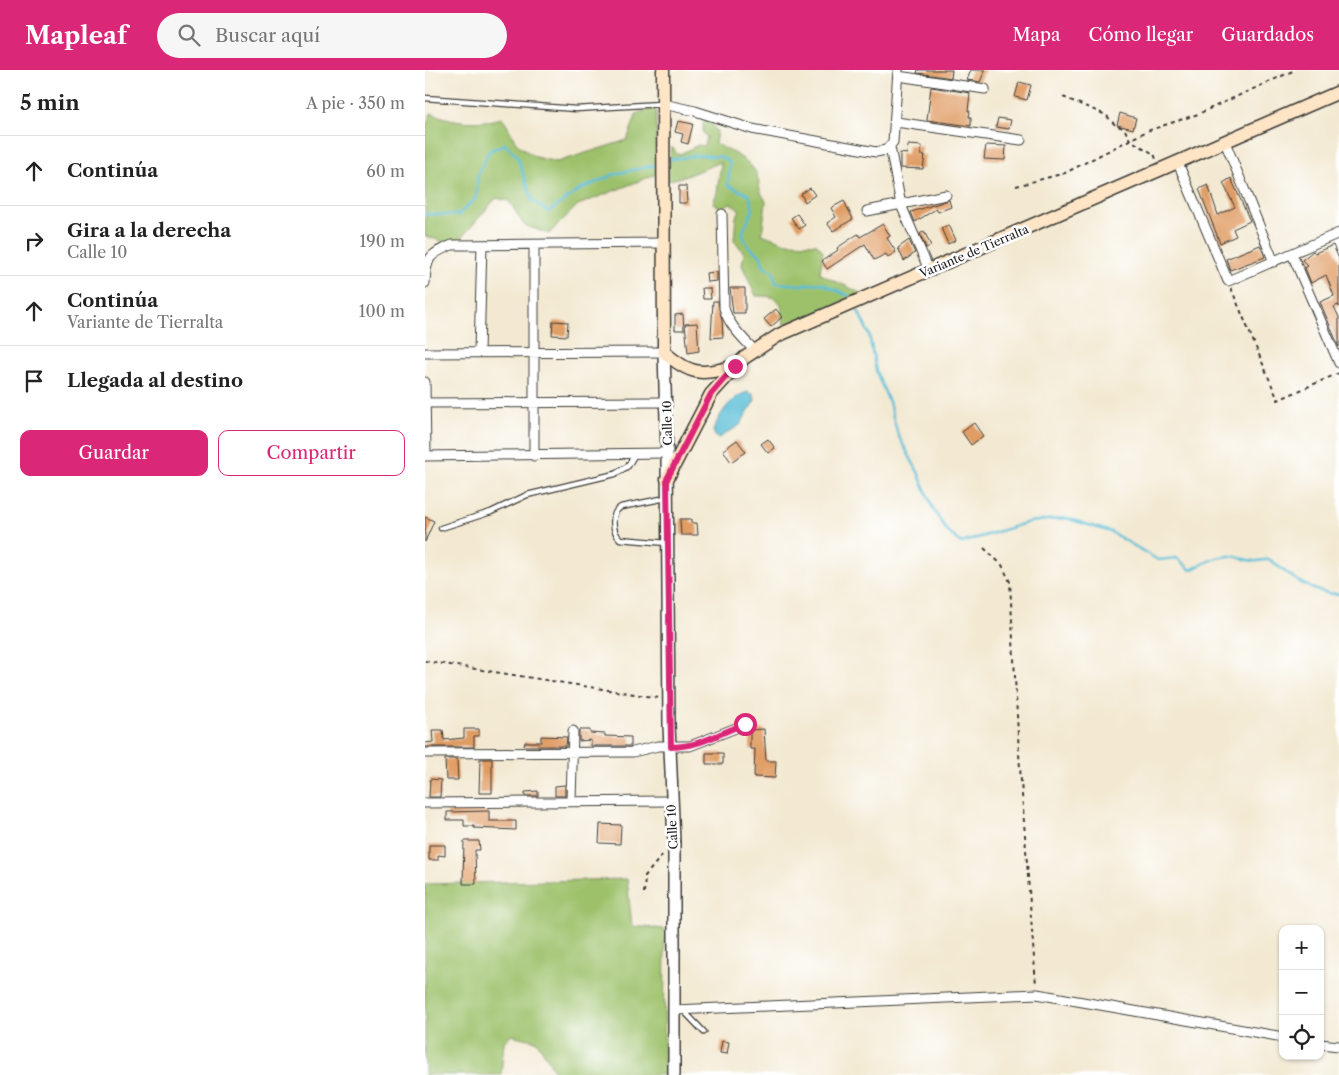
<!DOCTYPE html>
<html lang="es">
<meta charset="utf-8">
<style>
body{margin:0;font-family:"Libre Caslon Text",serif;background:#f6f6f6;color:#222}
.controls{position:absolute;right:15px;bottom:15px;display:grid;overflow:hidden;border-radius:10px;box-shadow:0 1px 4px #0004}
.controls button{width:45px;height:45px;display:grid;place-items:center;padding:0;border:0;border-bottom:1px solid #e0e0e0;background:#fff;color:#222;font:25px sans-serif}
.stop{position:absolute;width:15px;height:15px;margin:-11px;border:4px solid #db2777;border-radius:50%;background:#fff}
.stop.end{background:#db2777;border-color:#fff;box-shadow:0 1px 5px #0008}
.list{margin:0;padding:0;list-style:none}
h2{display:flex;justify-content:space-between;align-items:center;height:65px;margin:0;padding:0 20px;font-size:21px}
h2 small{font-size:16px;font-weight:400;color:#767676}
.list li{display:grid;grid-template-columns:32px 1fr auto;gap:15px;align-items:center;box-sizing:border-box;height:70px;padding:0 20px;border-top:1px solid #e0e0e0}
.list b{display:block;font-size:19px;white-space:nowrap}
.list p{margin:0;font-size:16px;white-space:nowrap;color:#767676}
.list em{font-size:16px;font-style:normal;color:#767676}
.actions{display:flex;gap:10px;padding:15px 20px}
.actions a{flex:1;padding:11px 0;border:1px solid #db2777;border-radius:10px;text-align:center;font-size:18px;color:#db2777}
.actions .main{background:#db2777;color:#fff}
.icon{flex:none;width:28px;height:28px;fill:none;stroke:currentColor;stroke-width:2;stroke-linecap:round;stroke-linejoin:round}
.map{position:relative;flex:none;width:914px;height:1005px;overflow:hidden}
header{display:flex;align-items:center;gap:30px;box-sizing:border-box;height:70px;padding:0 25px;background:#db2777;color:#fff}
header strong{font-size:24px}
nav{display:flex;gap:28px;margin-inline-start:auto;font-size:18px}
.search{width:350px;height:45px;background:#f6f6f6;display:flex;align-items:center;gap:12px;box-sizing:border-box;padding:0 18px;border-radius:28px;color:#767676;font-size:19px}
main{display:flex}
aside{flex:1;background:#fff}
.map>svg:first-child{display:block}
</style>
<header>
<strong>Mapleaf</strong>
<div class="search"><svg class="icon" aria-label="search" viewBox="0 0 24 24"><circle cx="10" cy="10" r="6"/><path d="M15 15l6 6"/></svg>Buscar aquí</div>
<nav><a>Mapa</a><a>Cómo llegar</a><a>Guardados</a></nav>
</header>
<main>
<aside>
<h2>5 min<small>A pie · 350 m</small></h2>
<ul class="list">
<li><svg class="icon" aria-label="ahead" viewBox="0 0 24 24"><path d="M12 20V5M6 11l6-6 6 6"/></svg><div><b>Continúa</b></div><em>60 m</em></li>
<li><svg class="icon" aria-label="right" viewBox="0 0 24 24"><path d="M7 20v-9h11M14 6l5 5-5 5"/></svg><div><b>Gira a la derecha</b><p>Calle 10</p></div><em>190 m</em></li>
<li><svg class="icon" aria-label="ahead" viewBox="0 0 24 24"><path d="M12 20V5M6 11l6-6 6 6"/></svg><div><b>Continúa</b><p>Variante de Tierralta</p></div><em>100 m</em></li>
<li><svg class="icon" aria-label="arrive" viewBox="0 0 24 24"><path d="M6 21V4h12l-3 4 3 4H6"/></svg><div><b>Llegada al destino</b></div></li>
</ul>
<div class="actions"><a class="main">Guardar</a><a>Compartir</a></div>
</aside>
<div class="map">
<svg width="914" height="1005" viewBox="0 0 914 1005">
<rect width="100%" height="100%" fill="#fff"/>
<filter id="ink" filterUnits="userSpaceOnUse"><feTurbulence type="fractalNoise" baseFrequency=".02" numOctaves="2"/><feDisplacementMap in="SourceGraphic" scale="10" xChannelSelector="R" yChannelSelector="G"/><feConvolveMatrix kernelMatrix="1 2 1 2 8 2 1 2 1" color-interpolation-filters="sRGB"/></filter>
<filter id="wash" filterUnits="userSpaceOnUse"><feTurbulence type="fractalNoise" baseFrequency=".0096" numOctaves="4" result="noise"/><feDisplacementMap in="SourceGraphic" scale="20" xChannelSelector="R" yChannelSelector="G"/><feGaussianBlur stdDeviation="1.12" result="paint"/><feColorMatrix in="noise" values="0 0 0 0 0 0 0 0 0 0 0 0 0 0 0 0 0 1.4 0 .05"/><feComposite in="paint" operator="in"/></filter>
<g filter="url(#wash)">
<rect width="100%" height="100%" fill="#f3e9d2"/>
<path fill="#9dc16b" stroke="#5c6e44" d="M231,38l1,66 -79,31 -29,29 -25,-9 -15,-24 -13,-3 -37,43 -11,2 -23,-7v-107l6,-16c25,10 46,11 72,5l14,26 18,13 22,5 70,-22 10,-27z
M283,49l9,13 -2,11c14,9 37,16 42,33 4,14 0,11 9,25l-4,33 24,9 31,1 6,7 -3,22c13,9 28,12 41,21l-77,32c-2,-23 -2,-31 -28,-30l-14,-31 2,-12 -10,-13 2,-23 4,-7 -10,-7 -8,5 -9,-5 4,-10 4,-31 -35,14 -20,5 6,-34 6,8 20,-10 6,1 3,-9 -4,-4v-11z
M202,809l5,47 33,3 -1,146h-107l-20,-34 -26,-6 -7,7 -3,33h-76v-191z"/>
<path fill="#59bdd7" stroke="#3a6c7a" d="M323,322l6,3 1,5 -15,25 -21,13 -4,-2 -2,-5c6,-16 18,-35 35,-39z"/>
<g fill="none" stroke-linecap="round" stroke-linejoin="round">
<path stroke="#59bdd7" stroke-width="2.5" d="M243,90l32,-5 21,2 9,5 -2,23 21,10 4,14 -11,25 7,13 11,8 4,11 9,5 3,12 25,2 20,-2 28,13
M0,144l33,1 18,-17 2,-24 11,-23 16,-7 12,12 15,44 16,12 33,-23 34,-15 41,-9
M433,241l11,23 7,37 13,31 9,33 20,37 15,37 14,22 14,12 68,-21 37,-4 45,14 47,28 19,-2 14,12c13,-7 31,-17 46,-13 17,4 13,6 32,2 19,16 44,36 70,35"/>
</g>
<g id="blocks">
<path fill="#e09c64" d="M493,0h34l-1,8 -34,-5z
M546,0h14l-5,12 -13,-2z
M594,12l12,3 -4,15 -12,-3z
M506,17l39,6 -2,18h2l-1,6h2v9l-44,-6z
M695,43l16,5 -3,11 -16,-4z
M573,48l13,2 -2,9 -13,-2z
M253,51l15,3 -5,20 -7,-2 2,-8 -8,-2z
M483,75l14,1 -1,9h4l-2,14 -23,-1v-15l7,1z
M561,75l20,1 -1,14 -21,-1z
M806,108l19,43 -17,8 3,7 -16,7 -21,-54 9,-4 10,30 17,-8 -12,-24z
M254,116h7l1,17h-8z
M385,118l5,7 -10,7 -4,-8z
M524,130l2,7 -13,5 -2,-3 -21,13 -4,-10z
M419,131l9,18 -20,12 -6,-8 9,-6 -5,-9z
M372,144l8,11 -6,4 -8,-11z
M458,154l7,12 -3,2 9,14 -8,5 -2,-3 -12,6 -9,-16 -38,25 -5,-8 16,-11 -1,-2 21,-14 2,3z
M524,155l7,15 -8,4 -7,-16z
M499,161l7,15 -5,2 -6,-14z
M484,170l6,13 -11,8 -6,-13z
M835,175l5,12 -35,13 -4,-11z
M908,175l6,14v48l-1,-2 -4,2 5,10v30l-19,-45 14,-6 -8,-21 -15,8 -6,-15 3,-2 -6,-6 11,-9 2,2z
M292,202v9l-10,1 -1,-9z
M277,218h8l1,11h-8z
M305,218h15v25h-12z
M288,231h5l4,19 1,17 -12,1z
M351,239l6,8 -11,10 -7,-8z
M258,244l1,16h-9v-15z
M128,251l15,1 -1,14 -15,-1z
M272,253l2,28 -11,2 -3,-29z
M549,353l9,13 -12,9 -9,-13z
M343,369l7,9 -7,5 -7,-9z
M312,370l9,12 -15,10 -8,-12z
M0,447l9,4 -9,21z
M255,449h11v4h6l1,12h-17z
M39,659h15v7h-5v11h-49v-4l8,-1 -1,-12h11l1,10 20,-2z
M339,659l2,32h10l-1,17 -21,-1 1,-28h-5v-19z
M154,660h11v3l15,1v2l26,1v9h-40v-6l-12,1z
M116,666l26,1 -1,9h-42l1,-4h16z
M281,683h17v11h-17z
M20,689h12l1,21h-12z
M55,689h12v34h-13z
M5,709l11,1 -1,17h-11z
M140,715v11h-10v-10z
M113,721v5h-13v-4z
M64,741v10h27v9l-42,-2v-2h-10v-6h-17v-8z
M175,754l21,1 -1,19 -21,-1z
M39,771h15l1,9h-5l1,34h-13z
M4,775h16v11l-7,-1v5h-9z
M297,971l7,1 -2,12 -7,-1z"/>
</g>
</g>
<g filter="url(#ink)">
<use href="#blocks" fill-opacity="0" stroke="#3c3b37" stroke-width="1"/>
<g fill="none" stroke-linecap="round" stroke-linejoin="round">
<g stroke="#3c3b37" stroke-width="7">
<path id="service" d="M0,28l151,11 85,-5
M241,428l-45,9c-11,6 -9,24 -1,32l47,4
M16,458l50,-16 36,-17 88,-21 13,-8 7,-12
M258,940l21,22"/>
</g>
<g stroke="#3c3b37" stroke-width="11">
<path id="minor" d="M473,6l87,13
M238,34l32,7 57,18 124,23 10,-2 7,-8 5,-72
M471,52l125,18
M800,72l49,120
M465,77l11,58 28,65
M753,93l50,118 111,-48
M442,141l79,-16
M297,144l2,94c5,18 19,30 31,43
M109,175v211
M867,184l47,109
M0,213c1,-25 4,-29 27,-38l211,-2
M54,282l3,-107
M0,283l239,-1
M0,312l1,74
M0,333l241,-1
M0,386l242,-3
M0,683l208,-1 25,-6h32l56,-22
M146,731l2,-70
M0,733l246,-2
M250,940l362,-16 246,43
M895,974l19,2"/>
</g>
<g stroke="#3c3b37" stroke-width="14">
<path id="tertiary" d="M239,282l3,101 2,272 5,117v233"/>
</g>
<g stroke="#3c3b37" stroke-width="15">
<path id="secondary" d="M238,0l1,282c26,23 38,24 71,14
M242,409l44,-85 33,-36 35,-23 560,-243"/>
</g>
<path stroke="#3c3b37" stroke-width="2" stroke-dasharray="4 4" stroke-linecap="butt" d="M638,27l43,18 10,11 8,2 6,12 24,14 2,5
M591,116l49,-13 82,-42 51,-17 97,-44
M806,218l47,112 61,-27
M559,478l18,17 8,17 9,172 17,231
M0,591l234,37
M219,823l1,-17 19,-23"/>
<use href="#service" stroke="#fff" stroke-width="4.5"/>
<use href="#minor" stroke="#fff" stroke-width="9"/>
<use href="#tertiary" stroke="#fff" stroke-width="11"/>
<use href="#secondary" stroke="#fde5c5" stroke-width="12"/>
</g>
</g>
<g fill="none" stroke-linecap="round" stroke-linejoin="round" filter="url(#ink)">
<path stroke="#db2777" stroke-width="6" d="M310,296l-24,28 -44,85 4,268c32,-1 45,-13 74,-23"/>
</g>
<g text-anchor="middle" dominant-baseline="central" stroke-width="5" stroke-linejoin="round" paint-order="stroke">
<g font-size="12" fill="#1c1c1c" stroke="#fff">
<text transform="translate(549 181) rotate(-23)">Variante de Tierralta</text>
<text transform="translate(242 353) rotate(-91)">Calle 10</text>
<text transform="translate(247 757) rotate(-93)">Calle 10</text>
</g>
</g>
</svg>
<div class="controls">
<button>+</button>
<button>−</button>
<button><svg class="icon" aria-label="locate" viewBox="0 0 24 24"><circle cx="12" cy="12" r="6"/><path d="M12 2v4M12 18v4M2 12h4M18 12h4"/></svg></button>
</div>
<div class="stop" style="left:320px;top:654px"></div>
<div class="stop end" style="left:310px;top:296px"></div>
</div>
</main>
